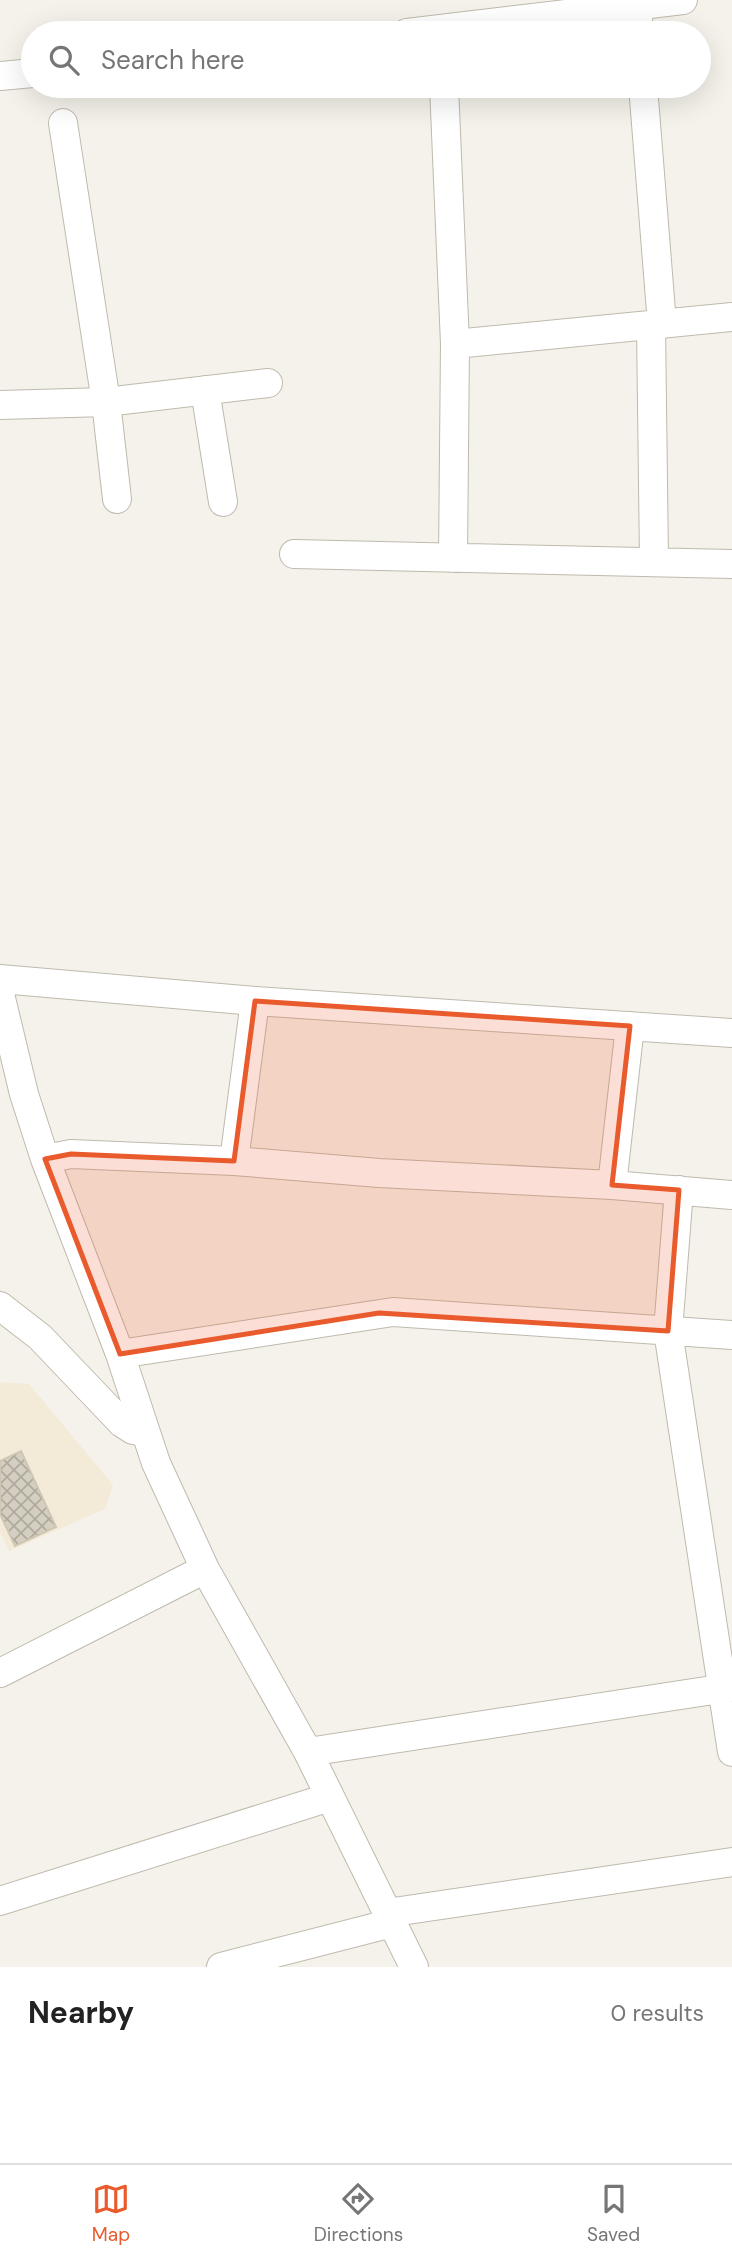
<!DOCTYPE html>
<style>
body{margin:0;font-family:"DM Sans",sans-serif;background:#f2f2f2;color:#222}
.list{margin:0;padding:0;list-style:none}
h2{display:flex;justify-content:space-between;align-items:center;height:91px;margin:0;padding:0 28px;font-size:30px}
h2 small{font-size:23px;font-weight:400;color:#767676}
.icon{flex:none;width:38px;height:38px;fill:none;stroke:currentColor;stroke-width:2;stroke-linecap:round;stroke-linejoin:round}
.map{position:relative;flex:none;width:732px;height:1967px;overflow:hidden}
.search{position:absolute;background:#fff;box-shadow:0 7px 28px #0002;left:21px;right:21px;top:21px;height:77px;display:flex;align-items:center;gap:18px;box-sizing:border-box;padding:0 24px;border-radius:38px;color:#767676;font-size:26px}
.sheet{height:196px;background:#fff}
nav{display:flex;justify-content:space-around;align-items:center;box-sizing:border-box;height:98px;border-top:2px solid #e0e0e0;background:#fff;font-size:19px;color:#767676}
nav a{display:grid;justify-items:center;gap:4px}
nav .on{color:#e95a2c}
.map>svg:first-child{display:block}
</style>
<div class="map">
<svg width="732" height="1967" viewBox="0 0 732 1967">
<defs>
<pattern id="building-cross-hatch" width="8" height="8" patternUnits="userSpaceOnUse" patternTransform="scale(1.75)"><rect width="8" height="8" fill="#d5cfc1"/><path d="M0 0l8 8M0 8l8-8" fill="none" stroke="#afaa9e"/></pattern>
</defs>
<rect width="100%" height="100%" fill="#f4f2ea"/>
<path fill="#f4ead8" d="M2,1382l27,2 84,101 -8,24 -96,42 -9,-19v-148z"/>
<path fill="url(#building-cross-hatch)" stroke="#cfc7b4" stroke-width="2" d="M21,1451l35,76 -41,19 -15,-32v-53z"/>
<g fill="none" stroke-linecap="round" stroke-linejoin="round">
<g stroke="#bfbaad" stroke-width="30">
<path id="street" d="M637,6l2,27
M407,33l276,-33
M0,76l33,-3
M444,86l11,258 -2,214
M643,86l19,238
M63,123l43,279 11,97
M651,325l3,237
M455,344l277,-27
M205,390l18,112
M0,405l106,-3 162,-19
M294,554l438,10
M0,979l255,22 477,32
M0,994l24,100 21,65 75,195 36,109 49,106 103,183 106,215
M45,1159l26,-5 163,7 145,12 233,12 120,10
M234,1161l21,-160
M612,1185l18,-159
M679,1190l-11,141 64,421
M0,1306l40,31 82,86 11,7 12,2
M120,1354l273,-42 339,23
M0,1673l205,-104
M308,1752l424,-65
M0,1901l330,-104
M387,1913l345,-51
M221,1967l171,-44"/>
</g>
<use href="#street" stroke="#fff" stroke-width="28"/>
</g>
<path fill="#e95a2c" fill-opacity="0.2" stroke="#e95a2c" stroke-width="5" stroke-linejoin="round" d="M255,1001l375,25 -18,159 67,5 -11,141 -289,-18 -259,41 -75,-195 26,-5 163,7z"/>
</svg>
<div class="search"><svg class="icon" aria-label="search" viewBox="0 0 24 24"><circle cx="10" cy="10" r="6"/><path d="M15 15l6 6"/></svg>Search here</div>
</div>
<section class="sheet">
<h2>Nearby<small>0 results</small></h2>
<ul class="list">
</ul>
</section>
<nav>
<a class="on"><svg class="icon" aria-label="map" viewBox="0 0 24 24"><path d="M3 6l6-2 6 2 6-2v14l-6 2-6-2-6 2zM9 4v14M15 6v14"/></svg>Map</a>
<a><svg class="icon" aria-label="directions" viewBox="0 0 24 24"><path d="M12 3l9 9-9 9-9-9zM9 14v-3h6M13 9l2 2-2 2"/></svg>Directions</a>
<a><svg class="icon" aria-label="saved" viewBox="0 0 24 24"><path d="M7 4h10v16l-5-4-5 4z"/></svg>Saved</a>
</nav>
